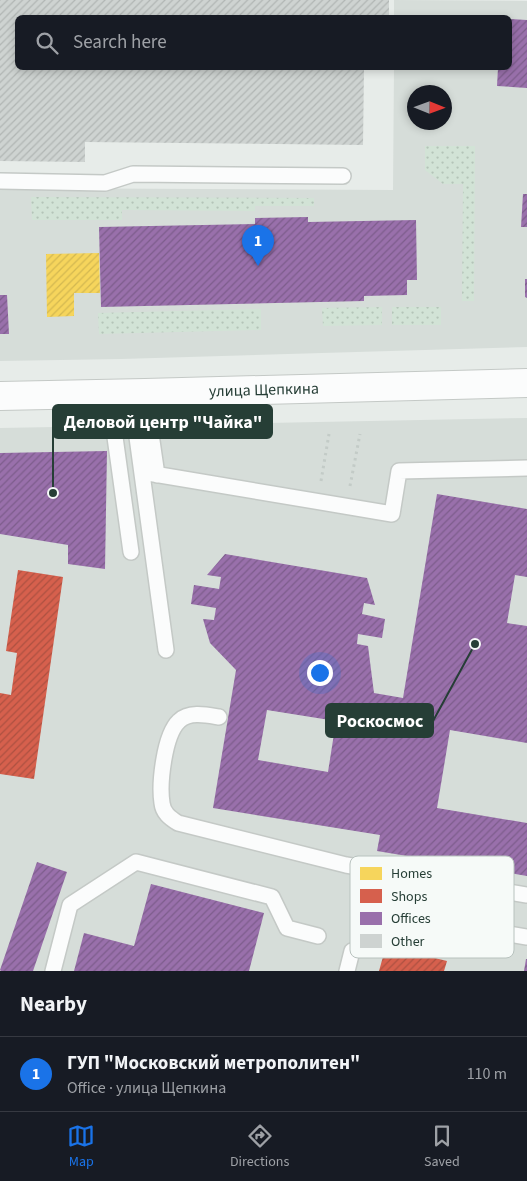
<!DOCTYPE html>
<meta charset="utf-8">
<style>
body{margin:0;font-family:"Source Sans 3",sans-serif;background:#242831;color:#f1f3f6}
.compass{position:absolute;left:407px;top:85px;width:45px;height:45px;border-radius:50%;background:#171b24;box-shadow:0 2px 8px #0003;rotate:91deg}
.you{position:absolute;left:319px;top:672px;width:18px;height:18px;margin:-12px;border:4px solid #fff;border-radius:50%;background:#1a73e8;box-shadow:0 0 0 8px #1a73e833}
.badge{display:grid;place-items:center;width:32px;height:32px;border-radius:50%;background:#1a73e8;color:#fff;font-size:16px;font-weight:700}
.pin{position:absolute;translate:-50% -41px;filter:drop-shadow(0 1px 2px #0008)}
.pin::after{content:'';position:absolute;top:26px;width:18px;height:15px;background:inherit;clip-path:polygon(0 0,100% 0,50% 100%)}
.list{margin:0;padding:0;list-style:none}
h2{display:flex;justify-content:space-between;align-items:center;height:65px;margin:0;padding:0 20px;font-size:21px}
h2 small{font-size:16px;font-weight:400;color:#9ea1a6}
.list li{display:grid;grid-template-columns:32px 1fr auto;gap:15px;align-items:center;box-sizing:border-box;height:75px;padding:0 20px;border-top:1px solid #363941}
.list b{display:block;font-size:19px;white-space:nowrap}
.list p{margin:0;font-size:16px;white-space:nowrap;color:#9ea1a6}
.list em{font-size:16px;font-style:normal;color:#9ea1a6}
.icon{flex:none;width:28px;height:28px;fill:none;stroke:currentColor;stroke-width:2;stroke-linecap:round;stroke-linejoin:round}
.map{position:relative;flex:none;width:527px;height:971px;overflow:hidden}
.search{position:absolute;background:#171b24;box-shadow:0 2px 8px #0003;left:15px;right:15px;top:15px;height:55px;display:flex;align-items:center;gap:12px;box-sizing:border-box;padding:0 18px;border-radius:8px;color:#9ea1a6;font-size:19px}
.sheet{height:140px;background:#171b24}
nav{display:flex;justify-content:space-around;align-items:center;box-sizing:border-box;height:70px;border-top:1px solid #363941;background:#171b24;font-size:14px;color:#9ea1a6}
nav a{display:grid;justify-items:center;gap:2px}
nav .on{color:#1a73e8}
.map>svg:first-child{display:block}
</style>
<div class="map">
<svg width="527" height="971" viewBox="0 0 527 971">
<defs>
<pattern id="grass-dots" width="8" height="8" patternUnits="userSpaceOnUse" patternTransform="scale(1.25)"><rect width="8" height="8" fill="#d2e3d6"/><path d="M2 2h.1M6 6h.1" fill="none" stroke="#b4c4b8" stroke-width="1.8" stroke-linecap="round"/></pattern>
<pattern id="homes-hatch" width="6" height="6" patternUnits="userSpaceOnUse" patternTransform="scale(1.25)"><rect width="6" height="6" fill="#f6d55c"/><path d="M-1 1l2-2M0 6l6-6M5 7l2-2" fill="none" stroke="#d3b851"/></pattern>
<pattern id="shops-hatch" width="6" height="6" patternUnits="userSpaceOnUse" patternTransform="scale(1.25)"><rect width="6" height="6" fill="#d6604d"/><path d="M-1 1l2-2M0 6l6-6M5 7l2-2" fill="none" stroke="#ad5141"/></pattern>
<pattern id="offices-hatch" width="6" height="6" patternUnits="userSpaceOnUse" patternTransform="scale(1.25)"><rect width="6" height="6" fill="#9970ab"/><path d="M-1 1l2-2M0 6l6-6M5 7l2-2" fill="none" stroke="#7d5d8c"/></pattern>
<pattern id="building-hatch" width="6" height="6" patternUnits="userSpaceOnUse" patternTransform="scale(1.25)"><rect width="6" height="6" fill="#ced3d1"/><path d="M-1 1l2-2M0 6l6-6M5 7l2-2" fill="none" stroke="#b1b6b4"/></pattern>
</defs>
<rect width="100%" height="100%" fill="#e7ece9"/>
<path fill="#d6ddd9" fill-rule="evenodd" d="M394,0l133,1v346l-406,12 -121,2v-173l393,2 1,-122h116v-50l-116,-1zM414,92h30v30h-30z
M527,418v553h-527v-543z"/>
<path fill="url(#grass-dots)" d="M425,146h50l-1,155h-12l1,-117h-20l-18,-14z
M31,197l283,1v8h-59v5l-133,-1v10h-90z
M382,307v18l-59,1 -1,-18z
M392,307h49v18h-49z
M261,309v21l-162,4 -1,-21z"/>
<path fill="url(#homes-hatch)" d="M99,253l1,40h-26v23l-27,1 -1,-63z"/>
<path fill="url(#shops-hatch)" d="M18,570l45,7 -29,202 -34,-5v-81l11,2 6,-42 -11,-2z
M386,946l61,15 -3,10h-65z"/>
<path fill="url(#offices-hatch)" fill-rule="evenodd" d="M510,19l17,1v68l-30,-2 1,-18h12z
M523,194h4v33h-6z
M308,217v5l108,-2 1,60h-10v15l-43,1v5l-263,6 -2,-80 156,-3v-6z
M525,279h2v19l-2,-1z
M0,295h7l2,39h-9z
M107,451l-2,118 -37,-5v-19l-68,-11v-81z
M437,494l90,15v68l-12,-2 -8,48 20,3v117l-77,-13 -13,78 90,15v53l-150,-25 3,-16 -167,-27 23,-138 -26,-27 -7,-24 11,1 2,-12 -25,-4 3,-19 25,4 2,-12 -14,-2 18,-21 142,24 8,27 -11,-2 -2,11 23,5 -3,19 -24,-4 -1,10 11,2 6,47 29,5zM267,710l69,11 -8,51 -70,-12z
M37,862l30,10 -34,99h-32l-1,-1z
M151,884l113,29 -15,58h-175l10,-38 50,13z
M526,959h1v12h-3z"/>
<path fill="url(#building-hatch)" d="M0,0h389v18h-371v50h346l-1,77 -278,-3v20l-85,-1z"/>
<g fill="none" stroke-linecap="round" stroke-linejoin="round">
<g stroke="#c4c9c6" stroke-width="18">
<path id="service" d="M0,181l105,2 28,-9 210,2
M131,393l35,257
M145,393l12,82
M109,394l22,158
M142,472l250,42 7,-43 128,-3
M219,717c-12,-2 -30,-6 -40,4 -15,14 -20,63 -17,82 1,10 8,15 16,20l168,42 181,30
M484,930l43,7
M53,971l17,-66 66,-43 136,35 15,31 31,8
M347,971l5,-20"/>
</g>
<g stroke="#c4c9c6" stroke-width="30">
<g id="tertiary">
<path id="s1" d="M0,396l145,-3 382,-10"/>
</g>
</g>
<path stroke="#c3cbc7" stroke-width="3" stroke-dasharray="2.5 4" stroke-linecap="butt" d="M321,481l8,-47
M350,486l10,-52"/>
<use href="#service" stroke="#fbfcfc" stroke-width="15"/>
<use href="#tertiary" stroke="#fbfcfc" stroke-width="28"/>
</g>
<g text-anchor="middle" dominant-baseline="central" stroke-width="5" stroke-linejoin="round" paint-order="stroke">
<g font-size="16" fill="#263e36" stroke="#f6faf8">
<text stroke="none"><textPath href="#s1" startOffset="264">улица Щепкина</textPath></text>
</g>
</g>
<rect x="350" y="856" width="164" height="102" rx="8" fill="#f6faf8" stroke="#b8c2be" stroke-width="1"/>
<rect x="360" y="867" width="22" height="13" fill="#f6d55c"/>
<rect x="360" y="889" width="22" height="14" fill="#d6604d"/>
<rect x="360" y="912" width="22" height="13" fill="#9970ab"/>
<rect x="360" y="934" width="22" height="14" fill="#ced3d1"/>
<g font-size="14" fill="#263e36">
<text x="391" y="878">Homes</text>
<text x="391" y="901">Shops</text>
<text x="391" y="923">Offices</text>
<text x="391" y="946">Other</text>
</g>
<path fill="none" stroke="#263e36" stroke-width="2" d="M53 493L53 422M475 644L433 721"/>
<g fill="#263e36" stroke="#f6faf8" stroke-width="2">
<circle cx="53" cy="493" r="5"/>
<circle cx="475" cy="644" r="5"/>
</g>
<g fill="#263e36" stroke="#263e36" stroke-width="2">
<rect x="53" y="405" width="219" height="33" rx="5"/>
<rect x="326" y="704" width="107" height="33" rx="5"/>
</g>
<g font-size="18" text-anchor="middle" font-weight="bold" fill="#fff">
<text x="163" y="428">Деловой центр "Чайка"</text>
<text x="380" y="727">Роскосмос</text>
</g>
</svg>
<svg class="compass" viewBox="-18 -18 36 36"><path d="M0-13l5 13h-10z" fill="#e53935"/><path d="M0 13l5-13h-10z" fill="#9ea1a6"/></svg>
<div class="you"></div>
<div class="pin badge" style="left:258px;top:266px">1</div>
<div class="search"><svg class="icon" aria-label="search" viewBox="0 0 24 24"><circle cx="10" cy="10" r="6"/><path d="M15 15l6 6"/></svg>Search here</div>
</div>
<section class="sheet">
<h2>Nearby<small></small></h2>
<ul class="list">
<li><span class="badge">1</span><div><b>ГУП &quot;Московский метрополитен&quot;</b><p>Office · улица Щепкина</p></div><em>110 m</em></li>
</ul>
</section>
<nav>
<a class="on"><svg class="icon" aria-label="map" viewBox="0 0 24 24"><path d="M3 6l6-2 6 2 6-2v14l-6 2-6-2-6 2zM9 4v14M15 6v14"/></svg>Map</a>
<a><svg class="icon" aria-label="directions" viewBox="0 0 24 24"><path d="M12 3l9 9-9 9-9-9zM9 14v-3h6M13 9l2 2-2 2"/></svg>Directions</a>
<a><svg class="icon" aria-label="saved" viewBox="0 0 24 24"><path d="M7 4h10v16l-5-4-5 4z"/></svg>Saved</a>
</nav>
